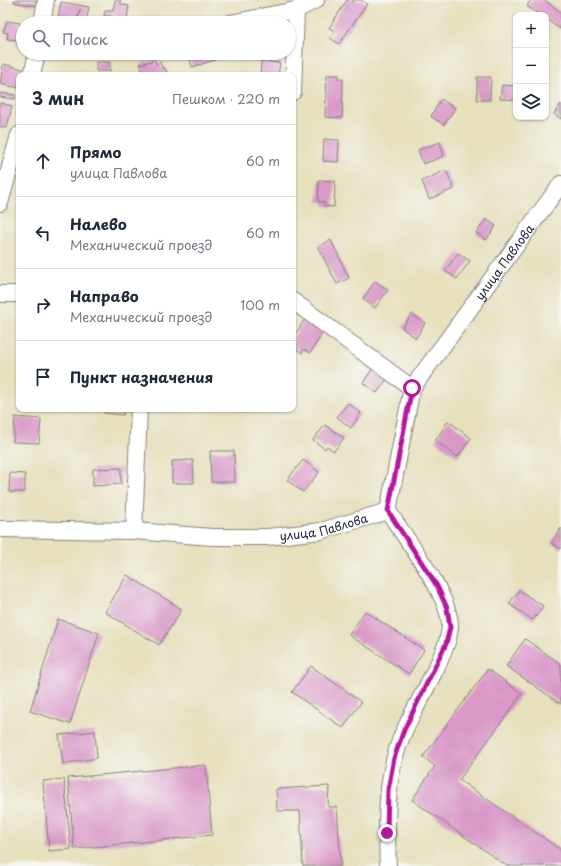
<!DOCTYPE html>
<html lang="ru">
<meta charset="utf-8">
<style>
body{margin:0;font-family:"Playpen Sans",sans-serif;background:#f2f2f3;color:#1f2937}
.controls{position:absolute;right:12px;top:12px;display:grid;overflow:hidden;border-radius:8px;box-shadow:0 1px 3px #0004}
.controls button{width:36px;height:36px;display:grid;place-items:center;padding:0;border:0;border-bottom:1px solid #e0e1e3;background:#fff;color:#1f2937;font:20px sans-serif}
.stop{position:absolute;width:12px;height:12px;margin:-9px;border:3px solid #b5179e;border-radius:50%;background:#fff}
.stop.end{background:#b5179e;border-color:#fff;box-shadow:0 1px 4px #0008}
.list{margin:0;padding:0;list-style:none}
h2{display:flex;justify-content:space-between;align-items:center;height:52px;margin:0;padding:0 16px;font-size:17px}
h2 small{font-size:13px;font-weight:400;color:#747a83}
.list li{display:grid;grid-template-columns:26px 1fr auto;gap:12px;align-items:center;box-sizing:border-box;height:72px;padding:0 16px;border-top:1px solid #e0e1e3}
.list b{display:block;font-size:15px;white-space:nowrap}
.list p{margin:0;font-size:13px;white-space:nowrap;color:#747a83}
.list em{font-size:13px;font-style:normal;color:#747a83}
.icon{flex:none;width:22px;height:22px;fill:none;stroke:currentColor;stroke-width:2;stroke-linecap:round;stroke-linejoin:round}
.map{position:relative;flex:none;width:561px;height:866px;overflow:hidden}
.search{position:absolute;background:#fff;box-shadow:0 1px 3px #0004;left:16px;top:16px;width:280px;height:44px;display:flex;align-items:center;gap:10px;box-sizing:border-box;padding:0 14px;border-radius:22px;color:#747a83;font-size:15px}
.panel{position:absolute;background:#fff;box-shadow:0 1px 3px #0004;left:16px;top:72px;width:280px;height:340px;border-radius:8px}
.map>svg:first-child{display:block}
</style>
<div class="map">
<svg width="561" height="866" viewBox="0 0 561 866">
<rect width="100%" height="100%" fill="#f6f6f2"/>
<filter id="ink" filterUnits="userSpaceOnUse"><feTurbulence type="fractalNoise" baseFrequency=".025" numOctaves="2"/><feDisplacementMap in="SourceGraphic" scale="8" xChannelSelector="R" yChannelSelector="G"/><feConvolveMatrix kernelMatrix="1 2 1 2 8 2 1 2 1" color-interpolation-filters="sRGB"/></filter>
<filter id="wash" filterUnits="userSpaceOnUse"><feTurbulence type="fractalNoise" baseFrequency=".012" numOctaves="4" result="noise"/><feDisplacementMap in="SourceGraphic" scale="16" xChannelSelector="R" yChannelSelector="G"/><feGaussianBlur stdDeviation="0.9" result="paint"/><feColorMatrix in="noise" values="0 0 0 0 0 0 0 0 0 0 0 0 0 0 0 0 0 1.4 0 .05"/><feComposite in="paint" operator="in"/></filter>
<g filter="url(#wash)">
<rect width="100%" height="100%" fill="#e6e0bd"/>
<g id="blocks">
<path fill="#d998c8" d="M14,0h22l-1,6 -21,-4z
M115,0h5l1,4 8,2 -3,17h-8v-2l-7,-1v-4h-7l1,-6h8z
M347,0l5,2 2,-2h7l6,4 -28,40 -9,-6 5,-7 -6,-3z
M531,0h13l17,12 -1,17 -14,-10v-4h-6l-13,-9z
M61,2l28,5 -3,16h-9l3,-14 -3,12 -19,-3z
M7,21l13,2 -1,4 4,1v18l-6,-1 1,-5 -11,-1 1,-6 -5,-1z
M188,53h26l1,7 -23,7z
M155,60l1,4 4,-2 3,7 2,-1 3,7h-24l-4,-11z
M261,61l19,2 -2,12h-18z
M96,62h14v9h-14z
M3,64l20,5 -1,6h-3v13l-19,-4z
M327,75h12l-1,4h5l-1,39 -17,-1z
M477,77h14l-1,23h-13z
M502,85l14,1v14l-16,-1z
M0,93l15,2v4l-15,-2z
M441,99l14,9 -11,17 -13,-9z
M0,103l12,3 -5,22 -7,-1z
M561,104v15l-7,-5z
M324,139l15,1 -1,22 -15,-1z
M440,142l4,14 -21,8 -5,-14z
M446,170l8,19 -25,10 -7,-18z
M319,180l16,1 -1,26 -10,-1v-4h-6z
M486,219l10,7 -10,14 -10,-7z
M331,240l18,38 -12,6 -19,-37z
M458,253l12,8 -13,18 -12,-8z
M375,281l13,9 -13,18 -12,-9z
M412,314l13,9 -9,15 -14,-10z
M305,319l19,12 -14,22 -6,-4 -2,4 -9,-6v-9z
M373,368l14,11 -10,14 -14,-10z
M348,403l13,10 -10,15 -14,-11z
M105,409h19l-1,6 -19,-2z
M15,417l26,2 -2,24 -26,-1z
M448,421l23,17 -13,19 -23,-16z
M325,425l19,13 -10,13 -7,-5 -2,3 -12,-9z
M210,451h24l1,31h-24z
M193,460l1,23h-22v-22z
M303,460l16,12 -16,20 -16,-12z
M121,468v16l-28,2v-17z
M10,473l15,1v18h-16z
M561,528v21l-10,-6z
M127,575l55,34 -23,36 -54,-33z
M519,590l24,16 -10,14 -24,-16z
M365,611l59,39 -15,24 -60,-39z
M58,619l41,14 -29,91 -40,-13z
M525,639l36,25v40l-55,-38z
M311,666l50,36 -18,26 -51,-36z
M488,669l34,25 -63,86 102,70v16h-54l-95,-66 23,-34 -12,-9z
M95,731l2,27 -34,6 -4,-29z
M206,765l6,70 -138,14 -6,-71z
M64,779l7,70 -22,2 -6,-70z
M329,786l-1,21h9l4,59h-38l-3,-55h-23l-1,-22z"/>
</g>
</g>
<g filter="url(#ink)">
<use href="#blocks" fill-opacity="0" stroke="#84817c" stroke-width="1"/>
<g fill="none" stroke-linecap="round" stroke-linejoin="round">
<g stroke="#84817c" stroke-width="18">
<g id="street">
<path d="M42,23l4,-23"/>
<path d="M230,23l66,-13 20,-10"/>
<path d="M32,75l5,-22"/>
<path d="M293,92l3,-82"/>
<path d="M0,203l19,-68"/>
<path d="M0,294h19"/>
<path d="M293,301l119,87"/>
<path d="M388,511c17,27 63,85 62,116 -1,25 -34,77 -45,102 -20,43 -19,91 -17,137"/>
<path id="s1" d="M0,529l134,2 78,6h56l53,-6 67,-20 24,-123 149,-204"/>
<path d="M134,531l5,-122"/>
</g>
</g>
<use href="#street" stroke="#fff" stroke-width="16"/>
</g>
</g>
<g fill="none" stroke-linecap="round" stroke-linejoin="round" filter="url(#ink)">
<path stroke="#b5179e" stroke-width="5" d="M387,833l1,-43 6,-32 10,-28 42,-86 4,-17 -3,-19 -10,-22 -49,-75 24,-123"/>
</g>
<g text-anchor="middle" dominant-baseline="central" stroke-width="3.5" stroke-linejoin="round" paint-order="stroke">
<g font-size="12" fill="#22223b" stroke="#f6f6f2">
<text stroke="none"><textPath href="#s1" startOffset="673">улица Павлова</textPath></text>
<text stroke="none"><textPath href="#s1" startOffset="325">улица Павлова</textPath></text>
</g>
</g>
</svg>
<div class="controls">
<button>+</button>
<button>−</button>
<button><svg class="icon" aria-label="layers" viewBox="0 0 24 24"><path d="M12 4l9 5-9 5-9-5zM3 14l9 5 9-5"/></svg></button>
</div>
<div class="stop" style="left:412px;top:388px"></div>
<div class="stop end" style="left:387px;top:833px"></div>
<div class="search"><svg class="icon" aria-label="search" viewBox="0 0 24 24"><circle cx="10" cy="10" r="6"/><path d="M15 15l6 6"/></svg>Поиск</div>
<section class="panel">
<h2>3 мин<small>Пешком · 220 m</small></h2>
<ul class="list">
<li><svg class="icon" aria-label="ahead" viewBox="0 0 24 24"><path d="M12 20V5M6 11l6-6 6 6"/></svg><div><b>Прямо</b><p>улица Павлова</p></div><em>60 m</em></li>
<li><svg class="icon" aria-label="left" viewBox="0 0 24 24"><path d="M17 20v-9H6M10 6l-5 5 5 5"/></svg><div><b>Налево</b><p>Механический проезд</p></div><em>60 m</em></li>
<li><svg class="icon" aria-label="right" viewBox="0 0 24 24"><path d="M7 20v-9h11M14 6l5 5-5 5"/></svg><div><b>Направо</b><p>Механический проезд</p></div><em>100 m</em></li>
<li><svg class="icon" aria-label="arrive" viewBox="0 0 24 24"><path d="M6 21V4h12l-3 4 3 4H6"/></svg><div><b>Пункт назначения</b></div></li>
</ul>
</section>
</div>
